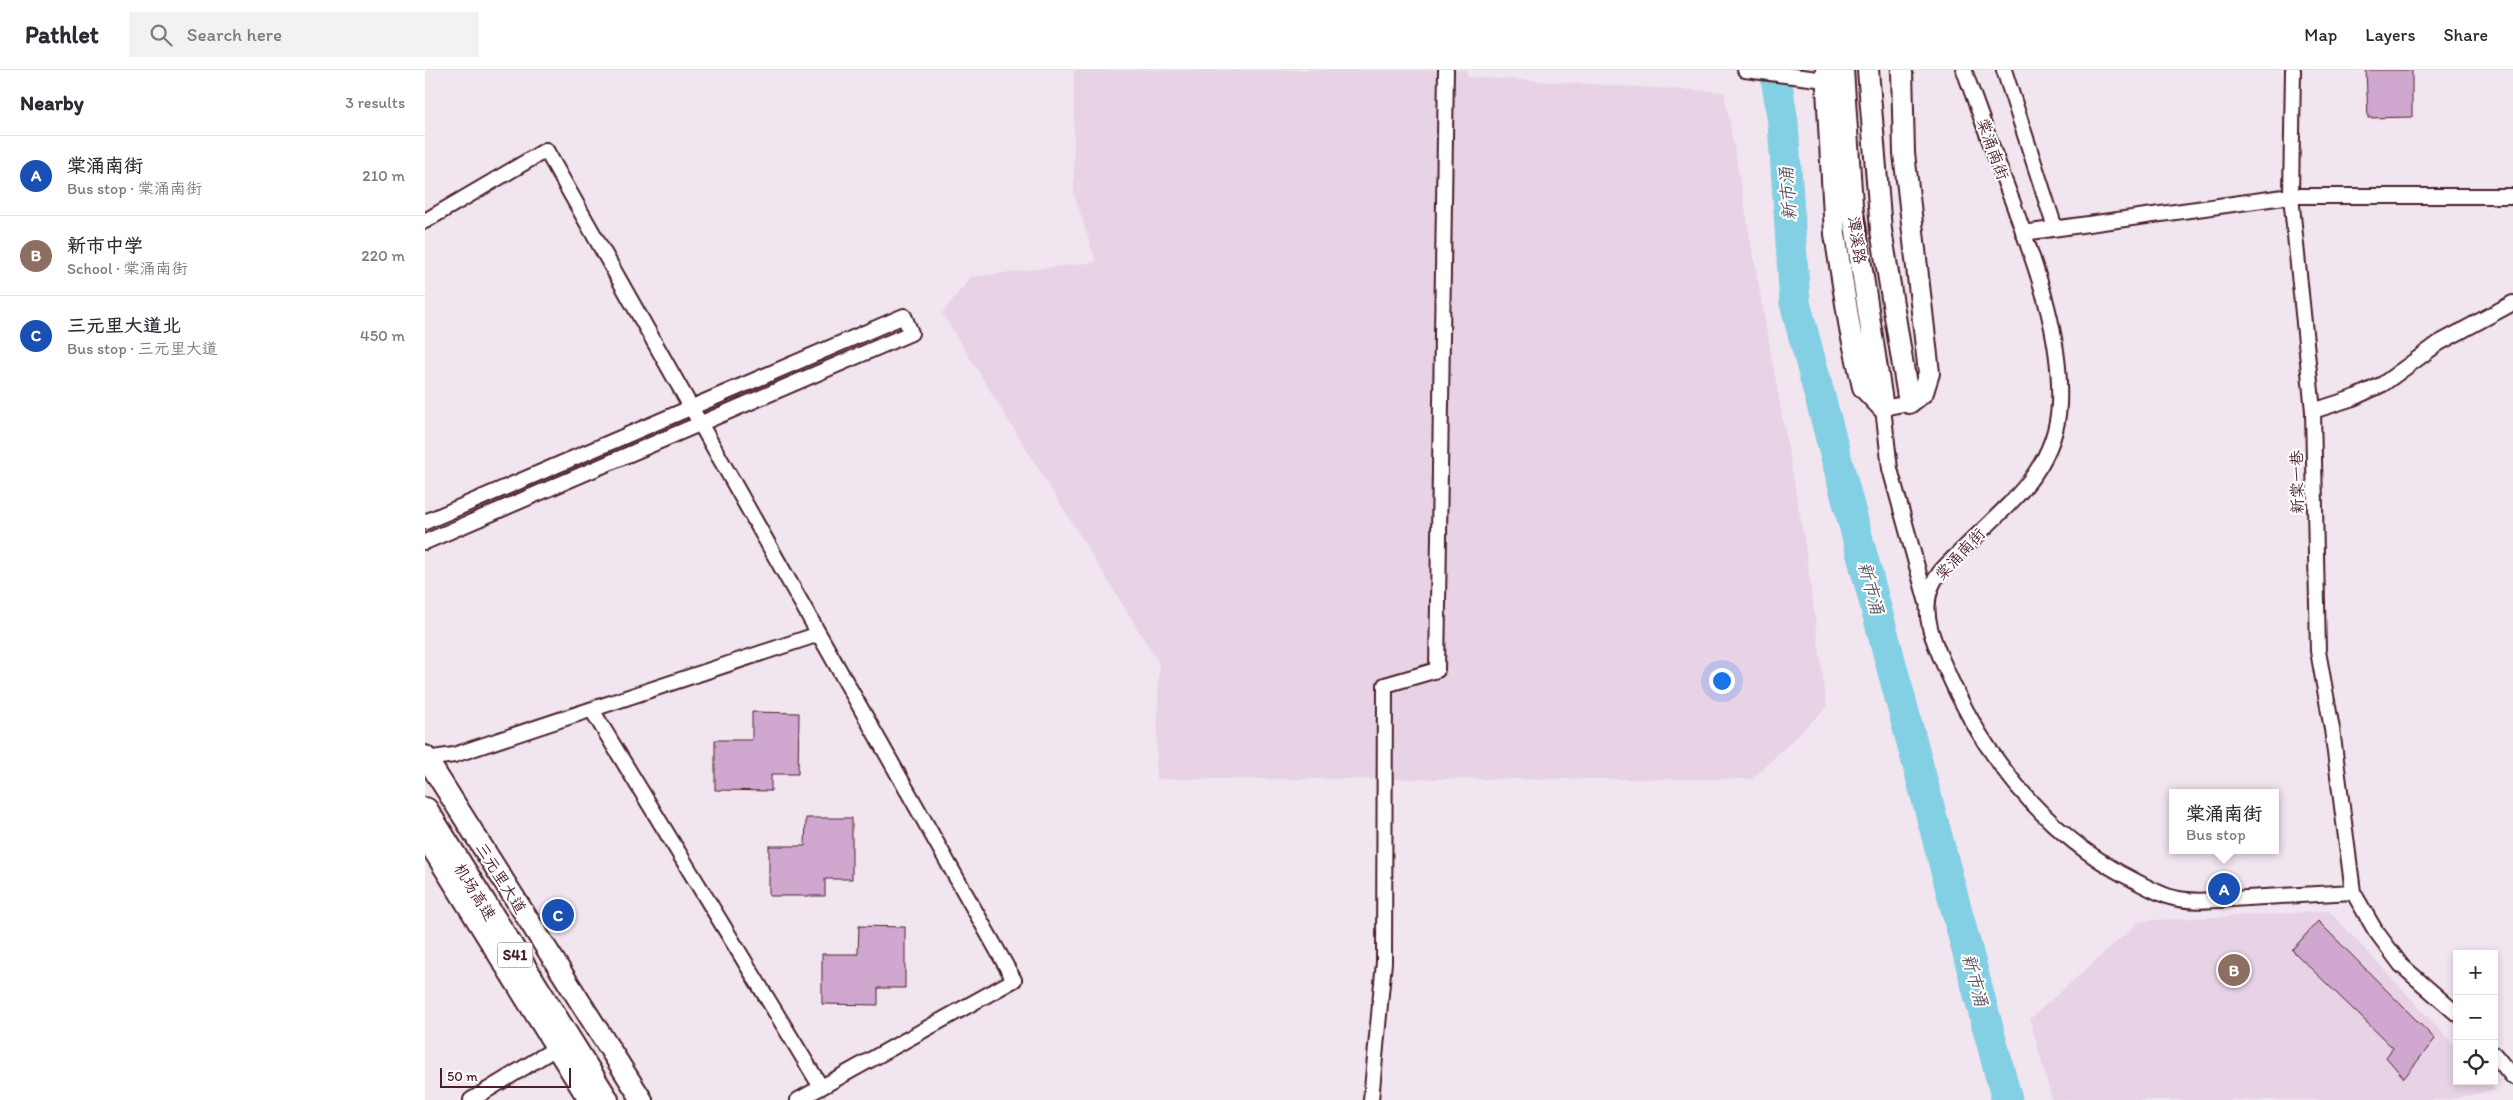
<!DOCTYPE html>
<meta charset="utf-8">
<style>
body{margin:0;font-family:Itim,"LXGW WenKai TC",sans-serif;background:#f2f2f3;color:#2b2b33}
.controls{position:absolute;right:15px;bottom:15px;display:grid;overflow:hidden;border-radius:0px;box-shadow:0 2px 8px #0003}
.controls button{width:45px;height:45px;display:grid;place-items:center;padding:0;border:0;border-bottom:1px solid #e1e1e2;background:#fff;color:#2b2b33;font:25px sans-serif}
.scale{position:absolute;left:15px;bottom:12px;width:131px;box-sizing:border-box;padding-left:5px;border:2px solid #4a1f2b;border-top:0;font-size:14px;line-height:18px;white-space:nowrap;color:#4a1f2b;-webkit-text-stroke:4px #fff;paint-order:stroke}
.you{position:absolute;left:1296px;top:610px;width:18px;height:18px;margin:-12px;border:4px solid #fff;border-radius:50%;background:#1a73e8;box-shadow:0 0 0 8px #1a73e833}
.badge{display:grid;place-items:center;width:32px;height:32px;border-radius:50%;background:#d1495b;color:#fff;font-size:16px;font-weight:700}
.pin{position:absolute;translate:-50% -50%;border:2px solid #fff;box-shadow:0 1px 5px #0006}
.popup{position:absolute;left:1744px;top:719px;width:110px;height:65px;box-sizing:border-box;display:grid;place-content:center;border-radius:0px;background:#fff;filter:drop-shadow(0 1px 4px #0005);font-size:16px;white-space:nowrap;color:#7c7c81}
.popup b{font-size:19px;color:#2b2b33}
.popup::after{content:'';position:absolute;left:50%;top:100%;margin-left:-10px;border:10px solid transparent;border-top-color:#fff}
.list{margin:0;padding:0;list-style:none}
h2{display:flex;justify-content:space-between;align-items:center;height:65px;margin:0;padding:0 20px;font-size:21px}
h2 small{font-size:16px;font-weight:400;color:#7c7c81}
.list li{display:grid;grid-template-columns:32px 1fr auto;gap:15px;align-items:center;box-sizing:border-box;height:80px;padding:0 20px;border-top:1px solid #e1e1e2}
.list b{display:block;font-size:19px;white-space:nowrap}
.list p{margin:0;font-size:16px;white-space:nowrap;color:#7c7c81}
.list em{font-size:16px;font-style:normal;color:#7c7c81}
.icon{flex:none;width:28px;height:28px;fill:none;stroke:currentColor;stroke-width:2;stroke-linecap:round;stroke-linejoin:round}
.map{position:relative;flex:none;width:2088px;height:1030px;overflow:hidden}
header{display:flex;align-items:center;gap:30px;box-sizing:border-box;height:70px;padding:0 25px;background:#fff;border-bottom:1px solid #e1e1e2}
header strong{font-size:24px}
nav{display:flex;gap:28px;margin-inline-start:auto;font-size:18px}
.search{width:350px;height:45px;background:#f2f2f3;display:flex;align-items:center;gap:12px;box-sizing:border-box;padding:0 18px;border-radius:0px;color:#7c7c81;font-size:19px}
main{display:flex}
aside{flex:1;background:#fff}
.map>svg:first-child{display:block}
</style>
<header>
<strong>Pathlet</strong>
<div class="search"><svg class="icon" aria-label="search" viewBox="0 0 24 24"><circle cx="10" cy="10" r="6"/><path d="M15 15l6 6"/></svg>Search here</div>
<nav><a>Map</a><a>Layers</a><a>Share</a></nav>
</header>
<main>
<aside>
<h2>Nearby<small>3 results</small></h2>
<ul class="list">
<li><span class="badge" style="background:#1a4fb4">A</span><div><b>棠涌南街</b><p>Bus stop · 棠涌南街</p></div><em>210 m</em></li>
<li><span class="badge" style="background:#8d6e63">B</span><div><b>新市中学</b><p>School · 棠涌南街</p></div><em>220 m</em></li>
<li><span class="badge" style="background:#1a4fb4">C</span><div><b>三元里大道北</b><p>Bus stop · 三元里大道</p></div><em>450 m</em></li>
</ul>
</aside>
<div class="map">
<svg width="2088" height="1030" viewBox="0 0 2088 1030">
<rect width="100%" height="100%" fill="#f1e5f0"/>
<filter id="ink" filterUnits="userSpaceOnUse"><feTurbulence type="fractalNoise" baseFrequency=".02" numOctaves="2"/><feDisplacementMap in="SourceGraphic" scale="10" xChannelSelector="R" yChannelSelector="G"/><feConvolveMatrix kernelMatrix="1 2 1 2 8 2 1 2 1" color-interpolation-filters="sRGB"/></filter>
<g filter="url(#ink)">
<path fill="#e7d2e6" d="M649,0h392l1,7 257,15 80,446 23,169 -75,72h-596l3,-116 -217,-350 29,-36 125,-15 -22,-68z
M1904,841l128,137v33h30l8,9 -48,10h-395l-22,-81 110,-98z"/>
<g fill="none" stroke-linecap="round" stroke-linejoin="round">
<path stroke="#83cfe3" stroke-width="31" d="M1350,0l8,53 12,180 212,797"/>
</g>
<path fill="#d0a7ce" stroke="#4a1f2b" d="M1941,0h46v47l-44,1z
M327,642l47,1 -1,61h-27v17l-56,-1v-50h37z
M381,748h46v61h-27v17h-56v-50h36z
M1893,851l117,118 -31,39 -18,-21 7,-9 -101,-98z
M434,856l46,1v61h-27v17l-56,-1v-50h36z"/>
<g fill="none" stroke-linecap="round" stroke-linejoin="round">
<g stroke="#4a1f2b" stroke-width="18">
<path id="street" d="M1320,0l81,10
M1539,0c16,44 32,89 49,133 23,64 49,132 46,201 -3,66 -51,100 -94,143 -12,12 -28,24 -34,41 -10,26 3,55 14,79 37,86 95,161 177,207 16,8 32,18 48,23 25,7 52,2 77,1 35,-2 71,-4 106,-6
M1579,0l51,158
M1868,0l-2,126 22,215 5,240 14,78 21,163 22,38 26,35 56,49
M0,151l121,-71 468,830 -216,120
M1598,163l268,-37h222
M1484,333l-26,5 7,61 37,134
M1888,341l40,-13 30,-14 56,-41 74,-40
M0,452l479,-206 7,17 -486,209
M167,640l229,377
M1,689l28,-4 365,-121
M2069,984l19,23
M46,1030l85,-52
M946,1030l13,-138 1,-277 52,-15 9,-600"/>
</g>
<g stroke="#4a1f2b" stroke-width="24">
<path id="secondary" d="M1401,0l9,164 15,95 13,58 20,21
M1418,0l9,135 31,203
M1443,0l13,160 28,173 14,-11 6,-19 -25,-220 -2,-83
M0,686l217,344
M0,767l164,263"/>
</g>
<g stroke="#4a1f2b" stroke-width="30">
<path id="highway" d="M0,741l180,289"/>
</g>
<use href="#street" stroke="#fff" stroke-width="14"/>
<use href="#secondary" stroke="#fff" stroke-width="20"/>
<use href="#highway" stroke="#fff" stroke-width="26"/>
</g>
</g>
<g text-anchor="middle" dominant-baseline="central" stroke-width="4" stroke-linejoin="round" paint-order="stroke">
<rect fill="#fff" stroke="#80626b" stroke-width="1" x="72.5" y="872.5" width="35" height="25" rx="4"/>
<g font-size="15" font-weight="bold" fill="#4a1f2b">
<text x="90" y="885">S41</text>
</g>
<g font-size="16" fill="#4a1f2b" stroke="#fff">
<text transform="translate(1568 79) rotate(70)">棠涌南街</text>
<text transform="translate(1432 170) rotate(82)">潭溪路</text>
<text transform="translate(1872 412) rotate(-91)">新棠一巷</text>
<text transform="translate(1535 484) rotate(-47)">棠涌南街</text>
<text transform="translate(76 808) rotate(58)">三元里大道</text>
<text transform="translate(50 822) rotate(58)">机场高速</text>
</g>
<g font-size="18" font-style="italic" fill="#5b5462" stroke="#fff">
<text transform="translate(1363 124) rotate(-94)">新市涌</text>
<text transform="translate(1446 518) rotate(75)">新市涌</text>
<text transform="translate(1550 910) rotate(75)">新市涌</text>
</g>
</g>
</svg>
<div class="controls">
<button>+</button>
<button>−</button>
<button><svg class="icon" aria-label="locate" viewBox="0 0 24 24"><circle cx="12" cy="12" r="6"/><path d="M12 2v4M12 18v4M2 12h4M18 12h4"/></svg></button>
</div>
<div class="scale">50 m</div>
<div class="you"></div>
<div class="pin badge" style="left:1799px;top:819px;background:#1a4fb4">A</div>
<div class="popup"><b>棠涌南街</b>Bus stop</div>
<div class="pin badge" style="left:1809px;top:900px;background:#8d6e63">B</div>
<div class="pin badge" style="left:133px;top:845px;background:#1a4fb4">C</div>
</div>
</main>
